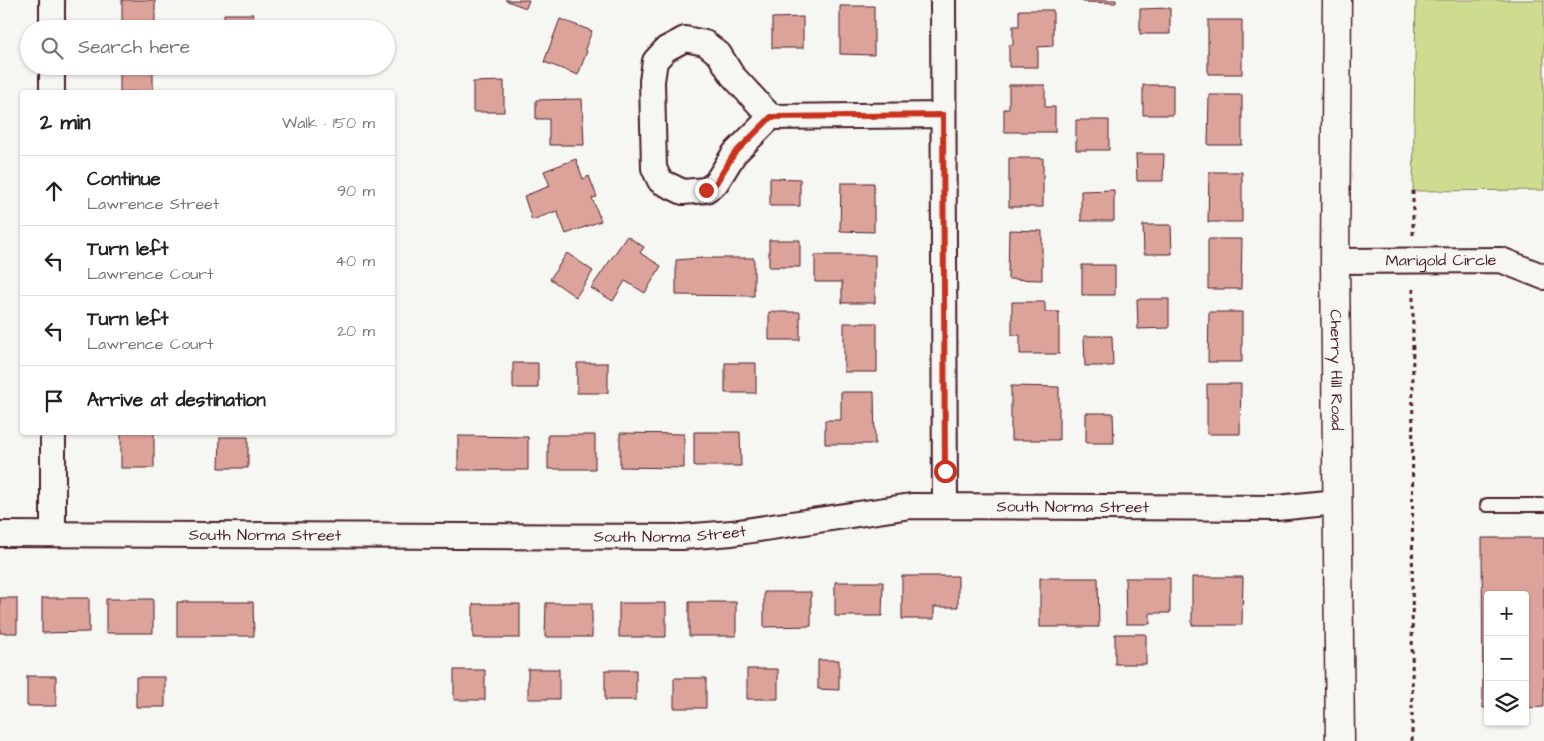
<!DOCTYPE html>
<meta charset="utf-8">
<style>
body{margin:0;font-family:"Architects Daughter",sans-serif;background:#f2f2f2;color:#222}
.controls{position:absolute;right:15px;bottom:15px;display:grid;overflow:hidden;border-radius:5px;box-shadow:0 1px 4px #0004}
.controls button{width:45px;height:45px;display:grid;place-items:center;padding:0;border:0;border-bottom:1px solid #e0e0e0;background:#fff;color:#222;font:25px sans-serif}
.stop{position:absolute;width:15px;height:15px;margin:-11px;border:4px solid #c8321e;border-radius:50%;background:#fff}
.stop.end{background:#c8321e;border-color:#fff;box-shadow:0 1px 5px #0008}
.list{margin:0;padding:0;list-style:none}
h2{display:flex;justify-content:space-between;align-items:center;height:65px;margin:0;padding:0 20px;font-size:21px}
h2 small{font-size:16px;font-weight:400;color:#767676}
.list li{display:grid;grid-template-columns:32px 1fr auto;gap:15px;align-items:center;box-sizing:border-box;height:70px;padding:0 20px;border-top:1px solid #e0e0e0}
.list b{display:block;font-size:19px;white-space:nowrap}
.list p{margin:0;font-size:16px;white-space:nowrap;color:#767676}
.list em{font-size:16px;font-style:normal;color:#767676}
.icon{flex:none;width:28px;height:28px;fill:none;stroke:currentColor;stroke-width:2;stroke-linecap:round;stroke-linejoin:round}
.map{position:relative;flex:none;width:1544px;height:741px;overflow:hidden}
.search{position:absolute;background:#fff;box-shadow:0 1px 4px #0004;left:20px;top:20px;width:375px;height:55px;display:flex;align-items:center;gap:12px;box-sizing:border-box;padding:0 18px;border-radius:28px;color:#767676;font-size:19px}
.panel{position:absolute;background:#fff;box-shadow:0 1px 4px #0004;left:20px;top:90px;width:375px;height:345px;border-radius:5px}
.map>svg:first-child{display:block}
</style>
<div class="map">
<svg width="1544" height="741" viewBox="0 0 1544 741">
<rect width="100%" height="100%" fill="#f6f6f2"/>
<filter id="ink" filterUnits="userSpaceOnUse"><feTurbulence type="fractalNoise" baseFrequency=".02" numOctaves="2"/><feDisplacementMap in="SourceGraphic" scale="10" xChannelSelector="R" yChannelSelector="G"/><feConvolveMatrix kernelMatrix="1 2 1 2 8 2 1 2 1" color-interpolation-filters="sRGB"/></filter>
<g filter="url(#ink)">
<path fill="#cedc8f" stroke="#8c7e5d" d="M1416,0h128v190l-131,1z"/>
<path fill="#dca39a" stroke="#4a1f2b" d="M122,0h33v28h-33z
M505,0h24l-3,8z
M1083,0h33v3l-33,-1z
M840,6h34v49l-34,-1z
M1170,8v26h-30v-25z
M1019,10h34v36l-15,1v20h-29v-22h4v-19h6z
M224,14h29v15h-29z
M803,17v31h-31v-30z
M560,19l32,12 -7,18 2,2 -9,24 -34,-13z
M1208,20h34v54h-34z
M120,66h33v26h-33z
M504,81v31h-31v-30z
M1009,85h36v22h10v25h-51v-23h5z
M1143,85h30v30h-30z
M1209,95h33v50h-34z
M582,99l2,46h-35v-26h-13v-19z
M1076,120h33v30h-33z
M1136,154h28l-1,27h-26z
M1009,158h34v49h-34z
M576,159l7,20 6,-3 8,21 -5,1 9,23 -35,13 -9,-23 -25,9 -8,-24 26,-10 -6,-15z
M1209,172h33v50h-34z
M770,178l30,1v27h-30z
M841,183h33v49l-34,-1z
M1114,190v31h-33v-30z
M1143,225h28l1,29h-28z
M1009,230l33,1v49l-34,-1z
M627,236l17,11 -4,6 21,13 -16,27 -20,-12 -12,20 -22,-13z
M1208,239h34l-1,50h-33z
M769,240h31v27h-31z
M567,253l26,18 -17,26 -26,-18z
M815,255h60v48h-33v-21h-27z
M701,258h53v38l-78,-1v-35z
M1082,265h33v30h-33z
M1137,299h32v29l-31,1z
M1012,302h33v10h14v42h-39v-19h-8z
M769,312h31v28h-31z
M1209,312h33v50h-34z
M844,323h33v49h-33z
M1084,336h28l1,30h-28z
M513,363h25v25h-25z
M577,363h31v30h-31z
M725,363h31v30h-31z
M1207,384h34l-1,50h-33z
M1011,386l48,1v53h-48z
M841,392h33l1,52h-50v-24h16z
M1086,413h27l1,30h-28z
M121,432h33v36h-33z
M694,432h46l1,34h-47z
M620,433l64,1v34l-64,-1z
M548,435h47v34h-47z
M458,436l70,1v33h-70z
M220,437h28v31h-29z
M1482,538h62v169l-19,1v-113h-37v113h-5z
M902,576h56v31h-24v12h-32z
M1192,577h51l-1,48h-50z
M1040,578h58l1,49h-59z
M1125,578h45v35h-20v11h-24z
M835,582h48l-1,34h-47z
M764,592h47v34l-47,1z
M0,598h17v35h-17z
M42,598h47v34l-47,1z
M106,599h47v34h-47z
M177,602h76l1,34h-77z
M689,602h47v34h-47z
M546,603h46v34h-47z
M619,603h47v34h-47z
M473,604h47v34h-47z
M1115,634h31v30h-31z
M818,660h21v30l-21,-1z
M528,669h31v30h-31z
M747,669h31v30h-31z
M454,670h31v30h-31z
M605,670h31v30h-31z
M27,676h29v30h-29z
M136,677h29v30h-29z
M674,678h32v30h-32z"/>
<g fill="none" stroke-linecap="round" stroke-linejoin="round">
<g stroke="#4a1f2b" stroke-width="16">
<path id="lane" d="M1487,505h57"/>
</g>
<g stroke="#4a1f2b" stroke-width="28">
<g id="street">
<path d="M52,0v29"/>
<path d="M943,0l2,505"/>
<path d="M52,66v26"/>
<path d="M771,117l-39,-42 -13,-21 -14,-11 -20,-4 -19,10 -11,12 -3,20 2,87 6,13 23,11 23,-2 10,-7 18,-29 37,-37 172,-2"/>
<path id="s1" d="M1335,261l166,-1 43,17"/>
<path d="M53,432v102"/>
<path id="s2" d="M0,534l682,3 50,-4 179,-27 366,2 60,-6"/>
</g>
</g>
<g stroke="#4a1f2b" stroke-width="31">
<g id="secondary">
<path id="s3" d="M1337,0l-2,261 5,480"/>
</g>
</g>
<path stroke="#4a1f2b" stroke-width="3" stroke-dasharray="4 4" stroke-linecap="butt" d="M1413,191v44
M1412,741l1,-455"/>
<use href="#lane" stroke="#f6f6f2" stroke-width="12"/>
<use href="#street" stroke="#f6f6f2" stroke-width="24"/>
<use href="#secondary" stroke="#f6f6f2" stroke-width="28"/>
</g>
</g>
<g fill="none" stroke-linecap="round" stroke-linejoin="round" filter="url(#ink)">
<path stroke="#c8321e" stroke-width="6" d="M706,190l10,-7 18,-29 37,-37 172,-2 2,356"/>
</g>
<g text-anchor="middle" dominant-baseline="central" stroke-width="4" stroke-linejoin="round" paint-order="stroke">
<g font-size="16" fill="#4a1f2b" stroke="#f6f6f2">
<text stroke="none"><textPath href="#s1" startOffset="106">Marigold Circle</textPath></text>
<text stroke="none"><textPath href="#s3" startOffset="370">Cherry Hill Road</textPath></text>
<text stroke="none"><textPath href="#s2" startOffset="1075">South Norma Street</textPath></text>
<text stroke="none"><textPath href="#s2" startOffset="670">South Norma Street</textPath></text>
<text stroke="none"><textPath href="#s2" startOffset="265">South Norma Street</textPath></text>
</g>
</g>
</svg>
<div class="controls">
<button>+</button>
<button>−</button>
<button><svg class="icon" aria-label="layers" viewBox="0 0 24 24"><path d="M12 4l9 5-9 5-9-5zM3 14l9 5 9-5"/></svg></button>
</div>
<div class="stop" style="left:945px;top:471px"></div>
<div class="stop end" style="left:706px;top:190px"></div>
<div class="search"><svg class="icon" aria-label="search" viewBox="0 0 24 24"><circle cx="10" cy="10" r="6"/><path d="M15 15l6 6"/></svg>Search here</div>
<section class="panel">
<h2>2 min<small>Walk · 150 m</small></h2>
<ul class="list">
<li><svg class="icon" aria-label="ahead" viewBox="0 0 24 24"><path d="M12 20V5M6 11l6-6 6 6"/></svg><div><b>Continue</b><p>Lawrence Street</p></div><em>90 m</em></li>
<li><svg class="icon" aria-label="left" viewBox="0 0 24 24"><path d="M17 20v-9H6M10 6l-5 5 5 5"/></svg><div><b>Turn left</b><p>Lawrence Court</p></div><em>40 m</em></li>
<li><svg class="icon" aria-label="left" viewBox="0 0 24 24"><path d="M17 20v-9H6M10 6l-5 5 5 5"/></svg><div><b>Turn left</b><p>Lawrence Court</p></div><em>20 m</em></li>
<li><svg class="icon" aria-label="arrive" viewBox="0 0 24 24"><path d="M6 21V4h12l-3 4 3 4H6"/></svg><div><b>Arrive at destination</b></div></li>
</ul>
</section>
</div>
